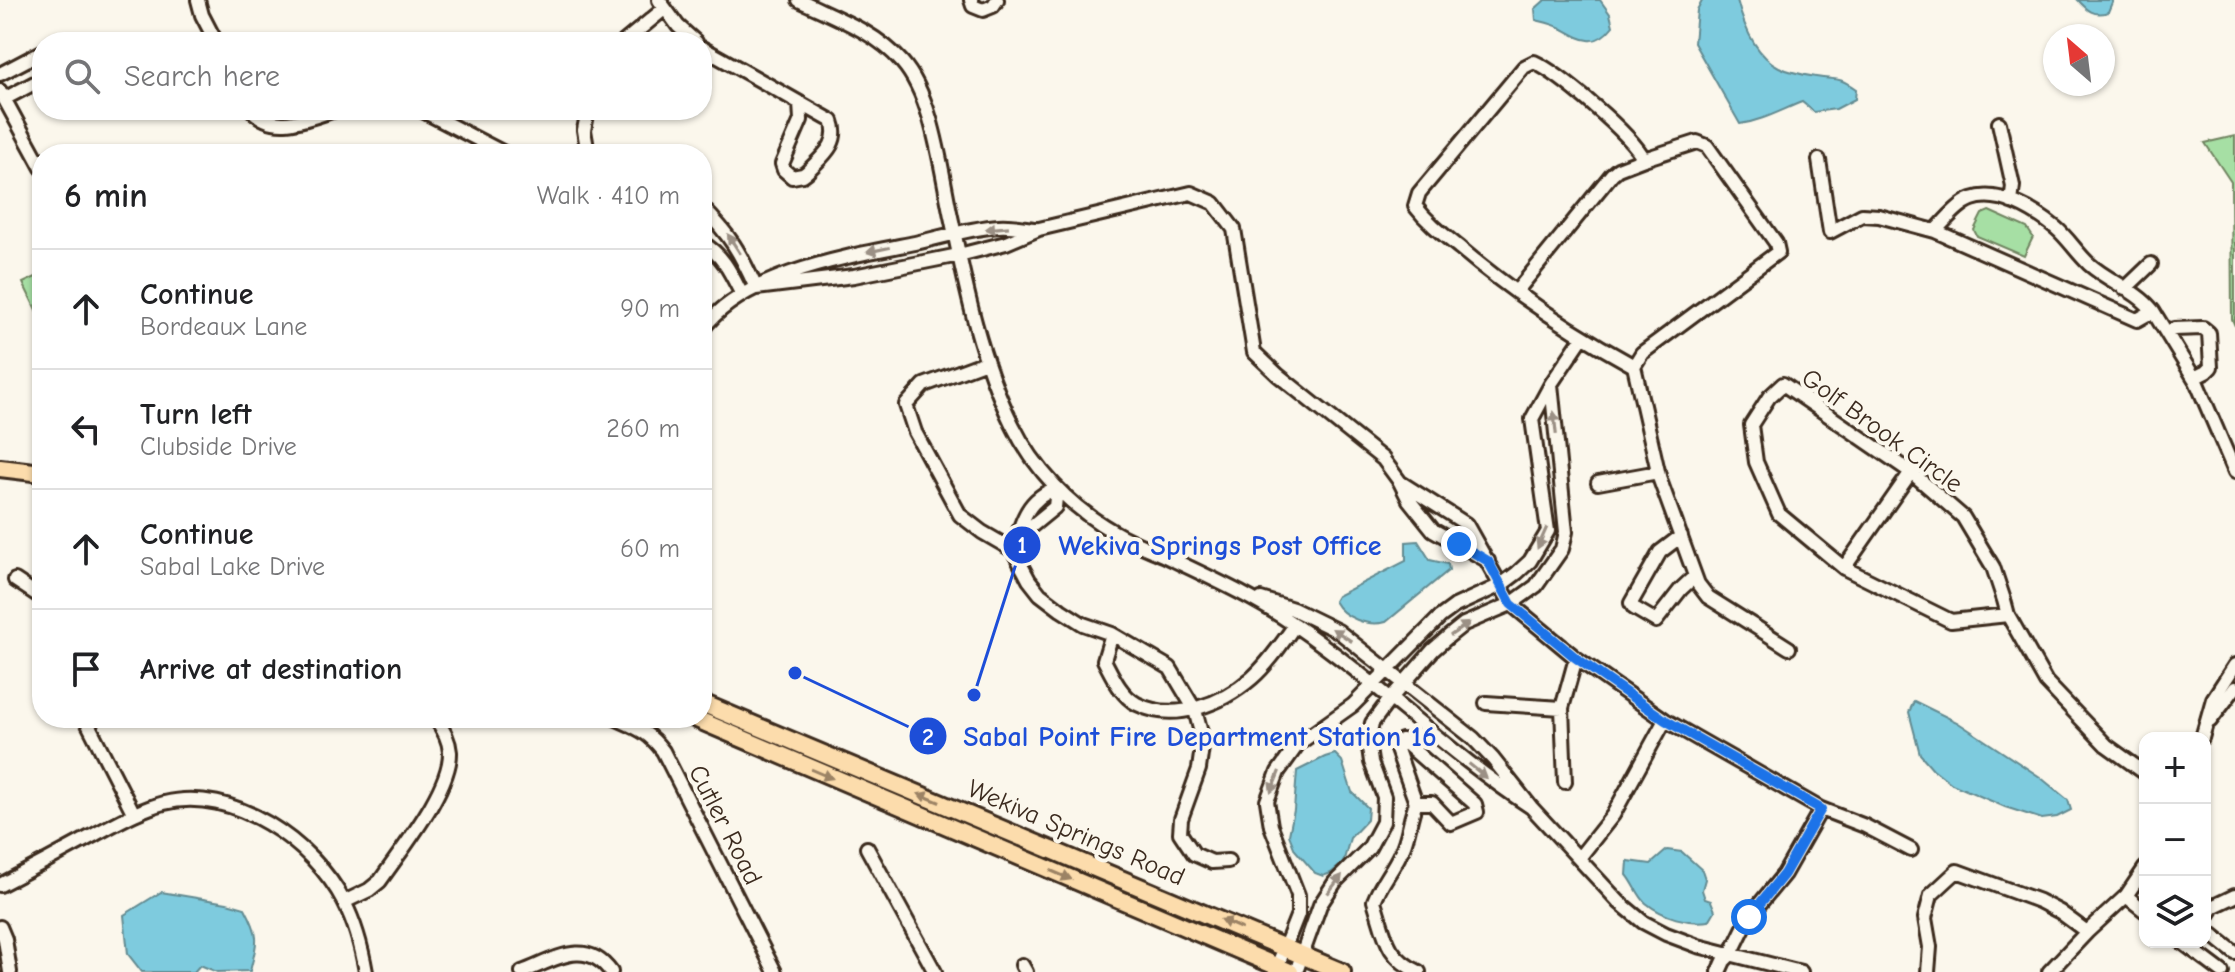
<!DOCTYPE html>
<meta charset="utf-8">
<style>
body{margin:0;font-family:"Comic Neue",sans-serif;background:#f6f6f6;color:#202124}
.controls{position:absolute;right:24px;bottom:24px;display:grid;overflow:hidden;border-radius:16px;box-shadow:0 2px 6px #0004}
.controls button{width:72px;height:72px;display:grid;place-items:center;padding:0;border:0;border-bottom:2px solid #e0e0e0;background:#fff;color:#202124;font:40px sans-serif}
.compass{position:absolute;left:2043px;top:24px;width:72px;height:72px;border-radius:50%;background:#fff;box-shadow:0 2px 6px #0004;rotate:332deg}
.stop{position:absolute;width:24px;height:24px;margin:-18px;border:6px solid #1a73e8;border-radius:50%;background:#fff}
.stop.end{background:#1a73e8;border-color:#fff;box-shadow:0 2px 8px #0008}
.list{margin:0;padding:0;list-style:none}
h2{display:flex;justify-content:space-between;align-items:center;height:104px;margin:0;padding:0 32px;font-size:34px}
h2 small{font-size:26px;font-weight:400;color:#757577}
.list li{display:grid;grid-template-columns:52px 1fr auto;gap:24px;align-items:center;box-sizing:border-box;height:120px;padding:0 32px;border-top:2px solid #e0e0e0}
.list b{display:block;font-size:30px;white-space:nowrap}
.list p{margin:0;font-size:26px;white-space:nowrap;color:#757577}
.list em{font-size:26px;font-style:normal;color:#757577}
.icon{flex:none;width:44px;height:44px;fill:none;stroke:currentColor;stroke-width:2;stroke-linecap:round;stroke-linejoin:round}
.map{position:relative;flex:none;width:2235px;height:972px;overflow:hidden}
.search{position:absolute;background:#fff;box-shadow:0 2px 6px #0004;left:32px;top:32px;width:680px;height:88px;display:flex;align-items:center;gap:20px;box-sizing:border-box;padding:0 28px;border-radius:32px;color:#757577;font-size:30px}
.panel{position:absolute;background:#fff;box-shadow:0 2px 6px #0004;left:32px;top:144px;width:680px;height:584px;border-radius:32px}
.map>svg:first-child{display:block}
</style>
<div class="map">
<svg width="2235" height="972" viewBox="0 0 2235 972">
<rect width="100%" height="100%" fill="#fbf7ec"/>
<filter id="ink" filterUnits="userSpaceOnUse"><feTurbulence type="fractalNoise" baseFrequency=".0125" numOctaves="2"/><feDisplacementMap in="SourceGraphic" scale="16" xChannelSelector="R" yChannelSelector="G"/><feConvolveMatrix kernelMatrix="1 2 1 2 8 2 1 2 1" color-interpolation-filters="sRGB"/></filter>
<g filter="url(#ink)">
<path fill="#a6dfa4" stroke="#708461" stroke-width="2" d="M2235,136v190l-3,-7 -1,-137 -26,-39z
M1989,211l38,17 6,9 -9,19 -47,-20 -3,-6 8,-16z
M42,274v48l-19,-39z"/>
<path fill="#7ecbde" stroke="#638b91" stroke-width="2" d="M1545,0h55l10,14 3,12c-18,23 -30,14 -52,2 -7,-4 -17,-6 -25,-8l-1,-11z
M1702,0h35c6,24 18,55 42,67 10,5 25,8 37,10 21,4 20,-2 40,12l-1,10 -19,10 -22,3 -12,-10c-21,8 -40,19 -62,22l-46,-81 3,-33z
M2078,0h35l-5,12c-14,5 -21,-2 -30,-12z
M1418,541l12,19 18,4 1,6 -63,52c-18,5 -43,-4 -52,-21l3,-5 69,-35v-19z
M1914,701l43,21 83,55 28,23 3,10 -14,7 -15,2 -37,-12 -53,-23 -19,-15 -13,-15 -11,-42z
M1335,754l7,7 10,31 16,16 -1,12 -17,18 -7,25 -12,10 -8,3 -8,-3 -20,-23 -6,-15 5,-25 3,-39 28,-14z
M1667,850l15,2 20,18 3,9 -3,11 3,9 6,2 4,10 -6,10c-21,3 -46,-4 -63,-18 -8,-7 -12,-20 -19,-28l1,-14 23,3z
M161,892l66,11 18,5c15,28 13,33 5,63l-33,1 -17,-7 -6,7h-52l-14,-18 -4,-39z"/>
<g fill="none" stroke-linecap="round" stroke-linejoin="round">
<g stroke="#3b2a1e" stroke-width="18">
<path id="minor" d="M198,0l4,15 14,27
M659,0l19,26 18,16
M799,0c35,17 76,31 103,62 32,36 39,111 50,159 14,69 29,140 60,203 22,45 58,83 102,108 15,9 33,16 49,23 46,22 91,42 133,71 82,56 152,127 235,181
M971,0l2,6 10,4 10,-4 4,-6
M624,42l40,-33
M702,48c44,24 87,49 130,73 9,23 -11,36 -25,51l-4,3 -11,2 -8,-7 -2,-6 19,-44 -1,-17
M0,74l42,-22
M0,91l42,77
M4,99l38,-20
M252,110c23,25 56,8 83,0
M421,110l85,44
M588,110l-4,20 4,24
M1999,123l14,63 -2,16
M1819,160l11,72 32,-17 17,1 56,15c10,-10 23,-27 37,-32 27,-10 63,12 84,29 12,10 21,25 33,36 20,18 48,26 64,47l43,70 39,91
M702,207c28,28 38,45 54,81
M1935,231l202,89 16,-9
M702,243c21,11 30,32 40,52
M756,288l98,-12 105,-21 47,-12 33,-14 152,-36 23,10 20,26 20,123 24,23 105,84 17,23 9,18 24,30 55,31
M2125,289l26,-25
M1516,292l96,-118 6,-5 26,-10
M702,330c41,-57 148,-74 213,-87 27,-6 56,-15 84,-17 12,-1 25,2 37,3
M2167,332l7,-3 29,-1 6,5 2,34 -5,5 -12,6
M986,362l-62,23 -18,20 9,27 45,83 22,17 31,18
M1634,366c-62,-34 -120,-72 -174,-118 -16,-13 -32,-25 -45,-42l4,-13 105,-126 10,-5c26,12 97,72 110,97l53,-17 10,4 69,97 2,9 -136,101 -8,13 26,114 38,104 10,13 81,51
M1598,483l60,-11
M1403,484l63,40 45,80 65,54 89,62 156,89 44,17 46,24
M1681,536l-21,16 -29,51 3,5 22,13 25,-32 14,-13
M1013,550l16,30 11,14 21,16 22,14 29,10 58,34 25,42 8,30 -4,29 -18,50 -1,14 14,21 18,8 16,-1
M1013,550c8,-28 14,-52 44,-62l-2,19 -38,31
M1844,568l67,-96
M15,580l27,18
M1261,599l32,10 45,22 135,107 20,21 38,48 88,95 24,20 23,12 32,12 103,26
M2008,615l-57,6 -107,-53 -65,-54 -23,-52 -5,-37 18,-28 14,-13 128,88 52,45 30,50 11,33 4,15 38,67 60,63 39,28
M1112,634l-8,26c8,15 17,36 33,44 38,19 85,0 115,-26 17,-15 30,-35 43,-53
M1486,703l76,5
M85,718l49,96
M615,718c22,10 33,13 48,33l112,221
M2210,721l25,-33
M2202,738l11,-39 22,-34
M1402,740l73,64 2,8 -26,11 -19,-20h-16l-20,-56z
M1565,782l-3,-74 14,-50
M1416,803c-7,16 -7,36 -16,51 -8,17 -19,29 -26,47 11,33 11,56 45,71
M867,848l68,124
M1579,858l34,-43 52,-95
M0,885c31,-16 61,-32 92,-49 23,-12 46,-26 72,-33 68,-18 150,40 180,99 11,21 18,47 22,70
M2126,896l19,15
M344,902l25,-12 11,-9c21,-31 71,-92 70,-129 -1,-12 -8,-25 -15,-34
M2205,920l9,-14 21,-10
M0,927l5,12 5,33
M2205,929l30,24
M2182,942l40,30
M1022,965l4,7
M1277,967l21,-53v-19l-27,-69 -4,-25 11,-29 20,-28 55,-39 87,-88 15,-11 46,-21 16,-12 13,-12 18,-30 -16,-112 19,-35 31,-46
M522,972c32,-12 64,-35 89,0
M1296,972l24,-67 15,-23 34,-34 14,-26 1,-25 -13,-35 -3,-21 4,-18 18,-24 43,-49 16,-14 15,-12 47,-20 25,-18 26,-37 4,-17 -15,-148
M1719,972l5,-11 7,-7 18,-37 35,-43 37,-65
M1928,972l2,-25 -5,-29 6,-23 26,-24 82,30 21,11 27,20
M2049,972l38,-40 39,-36 19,-28"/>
</g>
<g stroke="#3b2a1e" stroke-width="22">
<path id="major" d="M0,468l42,5
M702,703l640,269
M694,718l596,254"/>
</g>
<use href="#minor" stroke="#fbf7ec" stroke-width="12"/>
<use href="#major" stroke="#fcdcac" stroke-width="16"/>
</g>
<defs><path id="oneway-solid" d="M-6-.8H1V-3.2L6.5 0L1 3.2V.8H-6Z" transform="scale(2)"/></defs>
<g fill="#9b9085">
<use href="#oneway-solid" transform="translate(997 228) rotate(175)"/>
<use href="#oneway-solid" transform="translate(734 244) rotate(-123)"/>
<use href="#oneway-solid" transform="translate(878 250) rotate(168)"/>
<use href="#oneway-solid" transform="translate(1555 423) rotate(-96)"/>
<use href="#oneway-solid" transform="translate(1542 538) rotate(114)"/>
<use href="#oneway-solid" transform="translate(1460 629) rotate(-34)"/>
<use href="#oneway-solid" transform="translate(1342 635) rotate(-147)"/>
<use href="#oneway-solid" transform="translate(1478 771) rotate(39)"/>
<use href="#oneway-solid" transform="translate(1275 782) rotate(112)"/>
<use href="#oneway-solid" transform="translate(1335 884) rotate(-52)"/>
</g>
<g fill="#9c8365">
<use href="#oneway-solid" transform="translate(822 774) rotate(23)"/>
<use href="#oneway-solid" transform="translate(929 798) rotate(-158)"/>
<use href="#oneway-solid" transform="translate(1061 875) rotate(23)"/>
<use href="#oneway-solid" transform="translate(1231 924) rotate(-157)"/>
</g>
</g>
<g fill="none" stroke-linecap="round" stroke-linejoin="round" filter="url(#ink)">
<path stroke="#1a73e8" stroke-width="10" d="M1459,544l29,17 23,43 65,54 89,62 156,89 -37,65 -35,43"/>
</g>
<g text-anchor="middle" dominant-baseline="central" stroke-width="8" stroke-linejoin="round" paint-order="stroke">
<g font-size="26" fill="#3b2a1e" stroke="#fbf7ec">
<text transform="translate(1882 431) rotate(36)">Golf Brook Circle</text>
<text transform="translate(725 825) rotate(63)">Cutler Road</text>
<text transform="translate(1076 833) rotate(23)">Wekiva Springs Road</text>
</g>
</g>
<path fill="none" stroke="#1d4ed8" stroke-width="3" d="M974 695L1022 545M795 673L928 736"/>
<g fill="#1d4ed8" stroke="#fbf7ec" stroke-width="3">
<circle cx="974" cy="695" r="8"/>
<circle cx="795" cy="673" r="8"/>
<circle cx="1022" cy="545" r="20"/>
<circle cx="928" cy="736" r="20"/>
</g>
<g font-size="24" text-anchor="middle" font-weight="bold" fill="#fff">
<text x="1022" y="553">1</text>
<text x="928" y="745">2</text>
</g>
<g font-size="28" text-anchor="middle" font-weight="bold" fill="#1d4ed8" stroke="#fbf7ec" stroke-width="8" stroke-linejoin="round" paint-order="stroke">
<text x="1220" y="555">Wekiva Springs Post Office</text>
<text x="1200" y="746">Sabal Point Fire Department Station 16</text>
</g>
</svg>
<div class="controls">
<button>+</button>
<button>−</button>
<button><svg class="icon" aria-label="layers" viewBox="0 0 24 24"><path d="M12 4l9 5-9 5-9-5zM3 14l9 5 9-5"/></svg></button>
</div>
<svg class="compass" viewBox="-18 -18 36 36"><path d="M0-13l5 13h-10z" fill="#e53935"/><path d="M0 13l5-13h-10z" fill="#757577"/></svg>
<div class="stop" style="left:1749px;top:917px"></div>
<div class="stop end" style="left:1459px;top:544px"></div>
<div class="search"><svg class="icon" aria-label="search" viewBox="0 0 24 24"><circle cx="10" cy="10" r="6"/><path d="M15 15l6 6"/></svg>Search here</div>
<section class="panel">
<h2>6 min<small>Walk · 410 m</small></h2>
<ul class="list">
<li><svg class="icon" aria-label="ahead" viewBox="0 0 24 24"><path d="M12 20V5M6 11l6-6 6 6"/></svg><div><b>Continue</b><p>Bordeaux Lane</p></div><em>90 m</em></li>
<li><svg class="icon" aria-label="left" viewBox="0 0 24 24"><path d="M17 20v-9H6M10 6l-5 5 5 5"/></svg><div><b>Turn left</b><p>Clubside Drive</p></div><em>260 m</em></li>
<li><svg class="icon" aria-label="ahead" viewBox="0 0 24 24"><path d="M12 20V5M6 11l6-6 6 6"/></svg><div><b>Continue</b><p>Sabal Lake Drive</p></div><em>60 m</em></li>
<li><svg class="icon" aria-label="arrive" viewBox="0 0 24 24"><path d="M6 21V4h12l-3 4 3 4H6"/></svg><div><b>Arrive at destination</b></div></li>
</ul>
</section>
</div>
